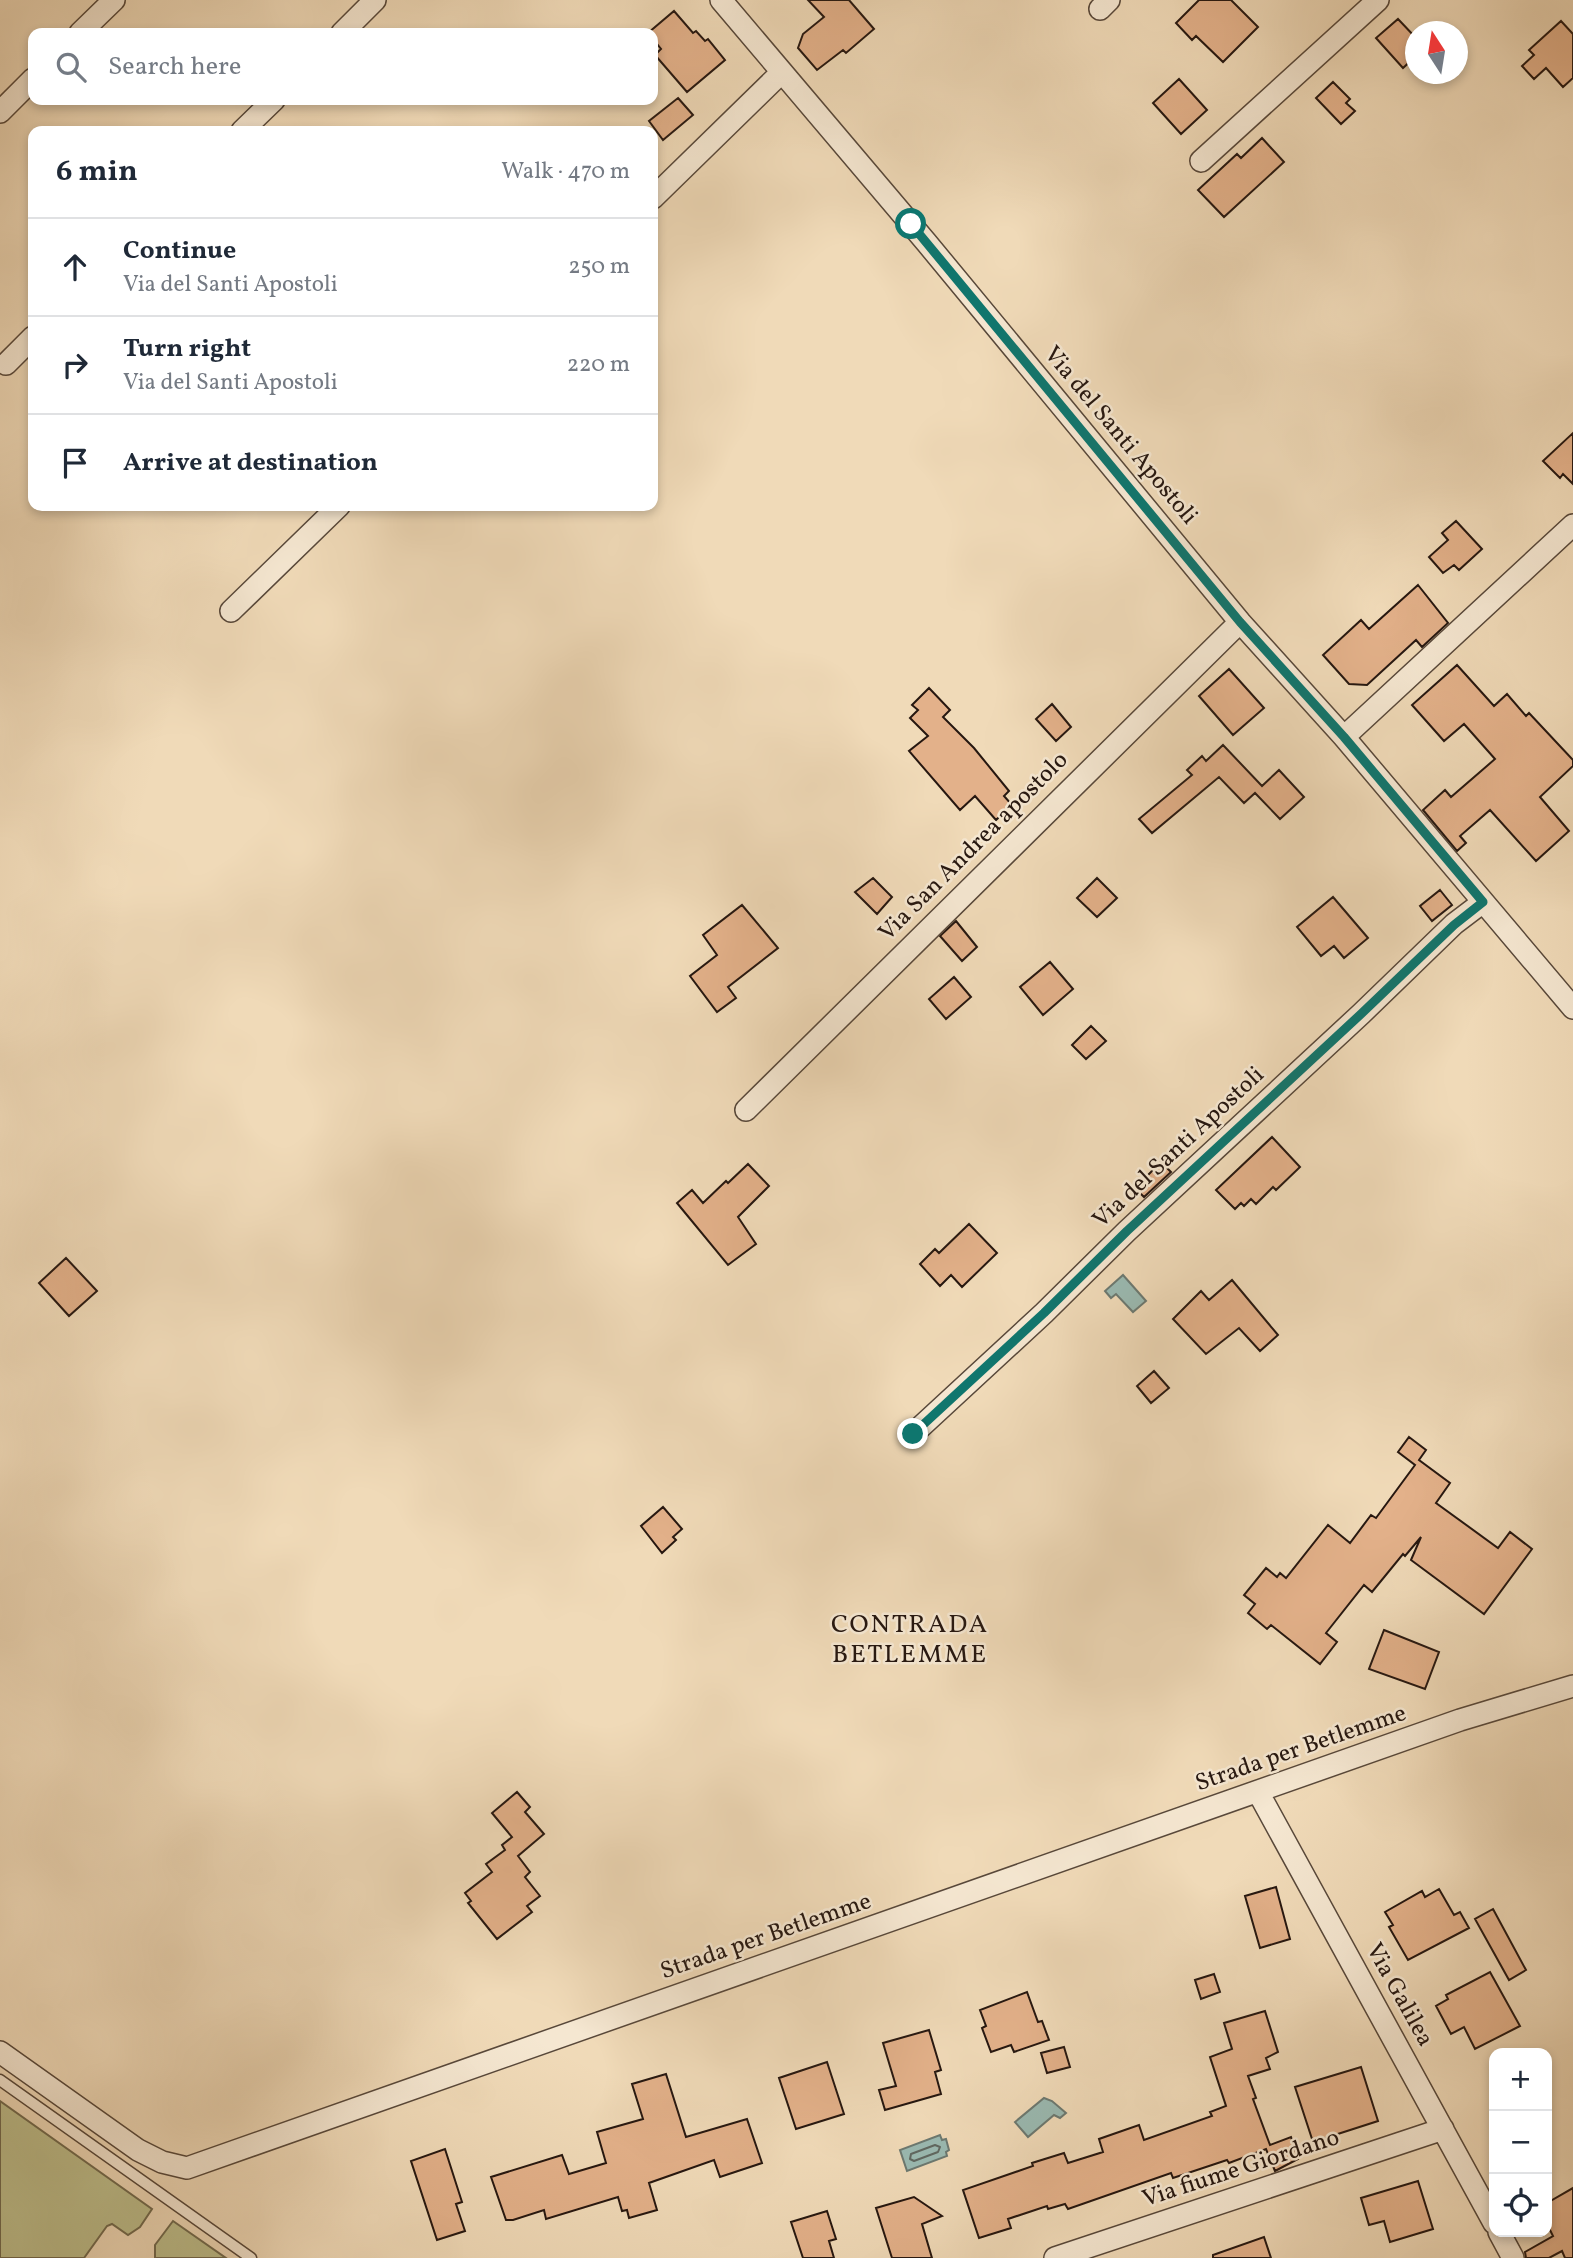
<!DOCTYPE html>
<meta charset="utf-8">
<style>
body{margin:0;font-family:Vollkorn,serif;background:#f2f2f3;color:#1f2937}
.controls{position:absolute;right:21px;bottom:21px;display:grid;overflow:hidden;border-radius:14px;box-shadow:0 4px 10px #0003}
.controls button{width:63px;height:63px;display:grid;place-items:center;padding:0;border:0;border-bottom:2px solid #e0e1e3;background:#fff;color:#1f2937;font:35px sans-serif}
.compass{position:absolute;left:1405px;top:21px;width:63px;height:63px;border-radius:50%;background:#fff;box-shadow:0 4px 10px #0003;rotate:348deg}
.stop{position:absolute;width:21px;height:21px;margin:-16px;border:5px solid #0f766e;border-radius:50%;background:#fff}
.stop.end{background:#0f766e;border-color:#fff;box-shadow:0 2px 7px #0008}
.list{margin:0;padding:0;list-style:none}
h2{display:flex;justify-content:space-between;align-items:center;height:91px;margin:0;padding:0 28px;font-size:30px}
h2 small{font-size:23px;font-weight:400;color:#747a83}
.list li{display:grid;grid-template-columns:46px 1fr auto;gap:21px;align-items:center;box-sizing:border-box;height:98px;padding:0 28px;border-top:2px solid #e0e1e3}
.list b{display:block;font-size:26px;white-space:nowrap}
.list p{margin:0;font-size:23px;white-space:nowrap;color:#747a83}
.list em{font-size:23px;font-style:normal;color:#747a83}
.icon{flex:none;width:38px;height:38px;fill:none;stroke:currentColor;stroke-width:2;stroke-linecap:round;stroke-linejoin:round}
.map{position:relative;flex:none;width:1573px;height:2258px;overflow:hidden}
.search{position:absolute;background:#fff;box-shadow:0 4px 10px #0003;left:28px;top:28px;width:630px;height:77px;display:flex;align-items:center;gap:18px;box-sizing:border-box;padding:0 24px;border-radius:14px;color:#747a83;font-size:26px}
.panel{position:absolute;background:#fff;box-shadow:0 4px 10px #0003;left:28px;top:126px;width:630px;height:385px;border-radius:14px}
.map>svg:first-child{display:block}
</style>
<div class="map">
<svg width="1573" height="2258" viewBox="0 0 1573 2258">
<rect width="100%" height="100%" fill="#f0dab8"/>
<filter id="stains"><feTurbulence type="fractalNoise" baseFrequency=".00286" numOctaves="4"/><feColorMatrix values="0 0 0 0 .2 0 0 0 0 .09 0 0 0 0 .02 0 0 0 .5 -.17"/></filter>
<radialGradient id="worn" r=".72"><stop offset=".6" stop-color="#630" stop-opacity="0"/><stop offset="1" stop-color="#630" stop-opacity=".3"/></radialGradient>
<path fill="#bdbe8c" stroke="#726a4e" stroke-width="2" d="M0,2101l152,108 -12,18 -12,8 -16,-11 -5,2 -23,32h-84z
M173,2221l53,37h-71v-13z"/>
<path fill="#9abab2" stroke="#6c7971" stroke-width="2" d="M1123,1275l23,26 -13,11 -17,-18 -5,4 -6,-7z
M1044,2098l8,3 14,12 -6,5 -6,-3 -26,22 -13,-15z
M940,2135l2,5 4,-1 3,11 -3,2 1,4 -40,15 -7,-21z"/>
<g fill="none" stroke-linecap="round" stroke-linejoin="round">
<path stroke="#606861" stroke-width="2" d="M935,2145l5,2 -2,5 -24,9 -4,-2 1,-5z"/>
</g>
<path fill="#e3b18a" stroke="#261710" stroke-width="2" d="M808,0h41l25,29 -28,24 -3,-3 -26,20 -19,-22 5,-14 21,-17z
M1199,0h32l27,27 -35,35 -27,-26 -4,4 -16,-17z
M674,11l19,22 3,-2 9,10 3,-2 17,21 -38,32 -32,-37 6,-6 -8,-10v-6h-5z
M1398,19l18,19v18l-13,12 -27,-30z
M1561,21l12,13v44l-10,9 -17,-19 -12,11 -12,-13 12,-11 -5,-5z
M1179,79l28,31 -26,24 -28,-31z
M1333,82l17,17 -4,4 9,8 -14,13 -25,-26z
M678,98l15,17 -30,25 -14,-19z
M1262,138l22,24 -60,55 -26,-27 39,-36 4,4z
M1573,433v51l-10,-10 -3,4 -17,-17z
M1456,521l26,28 -23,21 -5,-5 -11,8 -14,-16 19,-17 -6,-7z
M1418,585l30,38 -26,24 -6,-7 -49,45 -18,-1 -26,-29 38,-35 8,9z
M1457,665l37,41 13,-12 19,22 3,-3 44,47v6l-33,31 29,34 -33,30 -46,-51 -30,26 6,7 -9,8 -34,-41 22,-20 6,7 44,-38 -31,-35 -20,17 -32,-36z
M1229,669l35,39 -31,27 -34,-39z
M929,688l21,22 -7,7 31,31 35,43 -5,5 8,9 -16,15 -21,-24 -15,14 -51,-59 19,-15 -18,-18 8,-8 -6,-5z
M1052,704l19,23 -15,14 -20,-22z
M1223,745l39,41 17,-16 25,27 -24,22 -25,-26 -11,10 -25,-26 -67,56 -13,-14 53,-44 -5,-5 15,-14 4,5z
M873,878l19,19 -15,17 -22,-22z
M1097,878l20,20 -20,19 -20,-19z
M1440,890l12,15 -20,16 -12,-15z
M1333,897l35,41 -24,20 -10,-12 -13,10 -24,-29z
M742,905l36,43 -50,39 8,11 -19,14 -27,-36 27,-21 -14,-20z
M956,921l21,26 -15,14 -22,-25z
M1050,962l23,27 -30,26 -23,-28z
M954,977l17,20 -25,22 -17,-20z
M1091,1026l15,15 -20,18 -14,-14z
M1272,1137l28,30 -24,23 -3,-3 -17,17 -5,-5 -7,7 -3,-3 -6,6 -19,-19z
M1161,1162l10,10 -27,25 -9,-9z
M748,1164l21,22 -31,31 18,27 -28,21 -51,-62 15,-13 11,13 23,-22 2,2z
M969,1224l28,29 -35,34 -11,-12 -11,11 -20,-22 15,-15 4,4z
M66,1258l31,33 -28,25 -30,-33z
M1232,1280l46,55 -18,16 -21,-23 -33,26 -33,-35 28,-28 8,9z
M1154,1371l15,17 -18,15 -14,-17z
M1409,1437l17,13 -7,10 31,23 -14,20 62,45 12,-16 22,17 -48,65 -73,-54 10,-23 -16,19 -2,-2 -31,38 -8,-7 -38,48 11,9 -17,22 -49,-39 -4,4 -19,-16 7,-9 -11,-9 22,-27 11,9 3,-4 6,5 42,-53 22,18 21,-28 5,3 39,-53 -17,-13z
M663,1507l19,22 -9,8 3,3 -14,13 -21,-27z
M1384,1630l55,22 -14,37 -56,-20z
M517,1792l13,15 -5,5 19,22 -26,22 12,16 -5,5 15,19 -13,10 5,6 -35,27 -29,-36 3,-2 -6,-8 27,-21 -6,-8 19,-14 -3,-5 10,-8 -20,-24z
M1276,1887l14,52 -30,9 -15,-52z
M1439,1889l15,26 6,-3 9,16 -61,32 -19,-33 4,-2 -8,-13 37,-21 3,6z
M1493,1909l33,61 -17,10 -34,-61z
M1490,1972l30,54 -45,23 -11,-22 -13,7 -15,-28 12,-7 -2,-4z
M1214,1974l6,18 -19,7 -6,-19z
M1027,1992l11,30 4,-1 7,19 -35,12 -3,-7 -20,7 -9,-24 4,-2 -6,-16z
M1265,2011l13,41 -12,6 4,11 -22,7 8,22 -3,1 17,46 21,-8 7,22 -23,12 -9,-22 -37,14 -2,-3 -54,18 -2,-5 -103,36 -3,-5 -17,5 -1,-3 -39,13 3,9 -32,10 -16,-48 70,-24 -1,-3 32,-10 4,10 35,-11 -4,-13 40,-14 5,15 68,-24 -2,-4 16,-6 -16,-49 22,-8 -8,-26z
M929,2030l12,40 -6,2 6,22 -56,16 -6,-20 17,-4 -13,-43z
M1064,2047l6,20 -23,6 -6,-20z
M827,2062l17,52 -48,15 -17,-51z
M1361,2067l17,54 -65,21 -18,-55z
M666,2074l20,63 61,-18 15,44 -42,14 -6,-17 -65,23 8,27 -28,8 -2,-8 -5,1 -4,-14 -72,22 -2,-9 -31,10h-7l-15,-43 71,-22 7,19 37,-11 -9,-31 46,-13 -11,-35z
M445,2149l17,53 -6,2 9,27 -28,9 -26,-79z
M1418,2181l15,48 -43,13 -6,-21 -15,4 -8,-27z
M1573,2188v70h-8l-3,-7 -13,7h-23l-1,-6 28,-16 -6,-12v-21z
M914,2197l28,19 -20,8 10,34h-40l-16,-50z
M827,2211l9,28 -7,2 5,17h-31l-12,-36z
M1264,2237l7,21h-58v-3z"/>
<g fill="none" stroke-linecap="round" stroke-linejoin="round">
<g stroke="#58483a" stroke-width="13">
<path id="service" d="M0,2080l251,178"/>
</g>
<g stroke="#58483a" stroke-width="24">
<path id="minor" d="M721,0l205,242 314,380 104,115 229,271
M1100,9l9,-9
M80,33l34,-33
M342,33l33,-33
M0,112l33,-33
M242,131l32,-31
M1201,161l177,-161
M653,198l129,-126
M6,364l27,-27
M231,611l108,-105
M1344,737l229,-212
M746,1110l494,-488
M913,1434l131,-121 83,-82 234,-217 93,-90 29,-22
M1258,1792l236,431
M0,2052l138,98 24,12 25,6 1273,-448 113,-34
M1499,2232l14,26
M1055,2258l388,-129"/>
</g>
<use href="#service" stroke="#f5e7d1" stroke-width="10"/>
<use href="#minor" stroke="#f5e7d1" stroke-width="21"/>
</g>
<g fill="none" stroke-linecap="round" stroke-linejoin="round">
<path stroke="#0f766e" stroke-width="9" d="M911,224l329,398 104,115 139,165 -29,23 -93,89 -234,217 -83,82 -131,121"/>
</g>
<g text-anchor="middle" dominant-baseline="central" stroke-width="5" stroke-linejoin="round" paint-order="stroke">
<g font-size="24" fill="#261710" stroke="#f5e7d1">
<text transform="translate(1120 436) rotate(50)">Via del Santi Apostoli</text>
<text transform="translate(974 847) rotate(-45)">Via San Andrea apostolo</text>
<text transform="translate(1179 1148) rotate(-43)">Via del Santi Apostoli</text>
<text transform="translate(1301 1749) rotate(-19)">Strada per Betlemme</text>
<text transform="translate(766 1937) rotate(-19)">Strada per Betlemme</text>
<text transform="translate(1399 1995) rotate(61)">Via Galilea</text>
<text transform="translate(1241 2169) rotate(-18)">Via fiume Giordano</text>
</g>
<g font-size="26" letter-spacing="2" fill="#261710" stroke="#f5e7d1">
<text x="910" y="1625">CONTRADA<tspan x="910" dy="30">BETLEMME</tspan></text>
</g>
</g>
<rect width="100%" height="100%" filter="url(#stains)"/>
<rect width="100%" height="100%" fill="url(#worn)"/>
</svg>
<div class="controls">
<button>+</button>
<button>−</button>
<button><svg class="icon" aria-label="locate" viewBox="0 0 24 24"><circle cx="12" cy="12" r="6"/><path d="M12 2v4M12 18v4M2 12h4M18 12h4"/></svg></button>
</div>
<svg class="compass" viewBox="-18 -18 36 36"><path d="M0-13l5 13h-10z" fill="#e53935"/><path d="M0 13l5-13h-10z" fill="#747a83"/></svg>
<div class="stop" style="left:911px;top:224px"></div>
<div class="stop end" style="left:913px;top:1434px"></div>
<div class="search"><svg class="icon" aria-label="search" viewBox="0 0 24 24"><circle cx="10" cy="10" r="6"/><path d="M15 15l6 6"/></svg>Search here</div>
<section class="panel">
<h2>6 min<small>Walk · 470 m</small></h2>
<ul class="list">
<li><svg class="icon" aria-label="ahead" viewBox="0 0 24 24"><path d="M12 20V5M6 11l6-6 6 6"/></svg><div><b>Continue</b><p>Via del Santi Apostoli</p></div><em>250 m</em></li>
<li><svg class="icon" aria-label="right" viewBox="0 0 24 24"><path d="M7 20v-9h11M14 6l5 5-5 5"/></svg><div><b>Turn right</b><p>Via del Santi Apostoli</p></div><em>220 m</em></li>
<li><svg class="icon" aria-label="arrive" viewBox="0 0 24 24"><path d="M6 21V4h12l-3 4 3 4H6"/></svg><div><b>Arrive at destination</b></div></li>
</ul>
</section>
</div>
